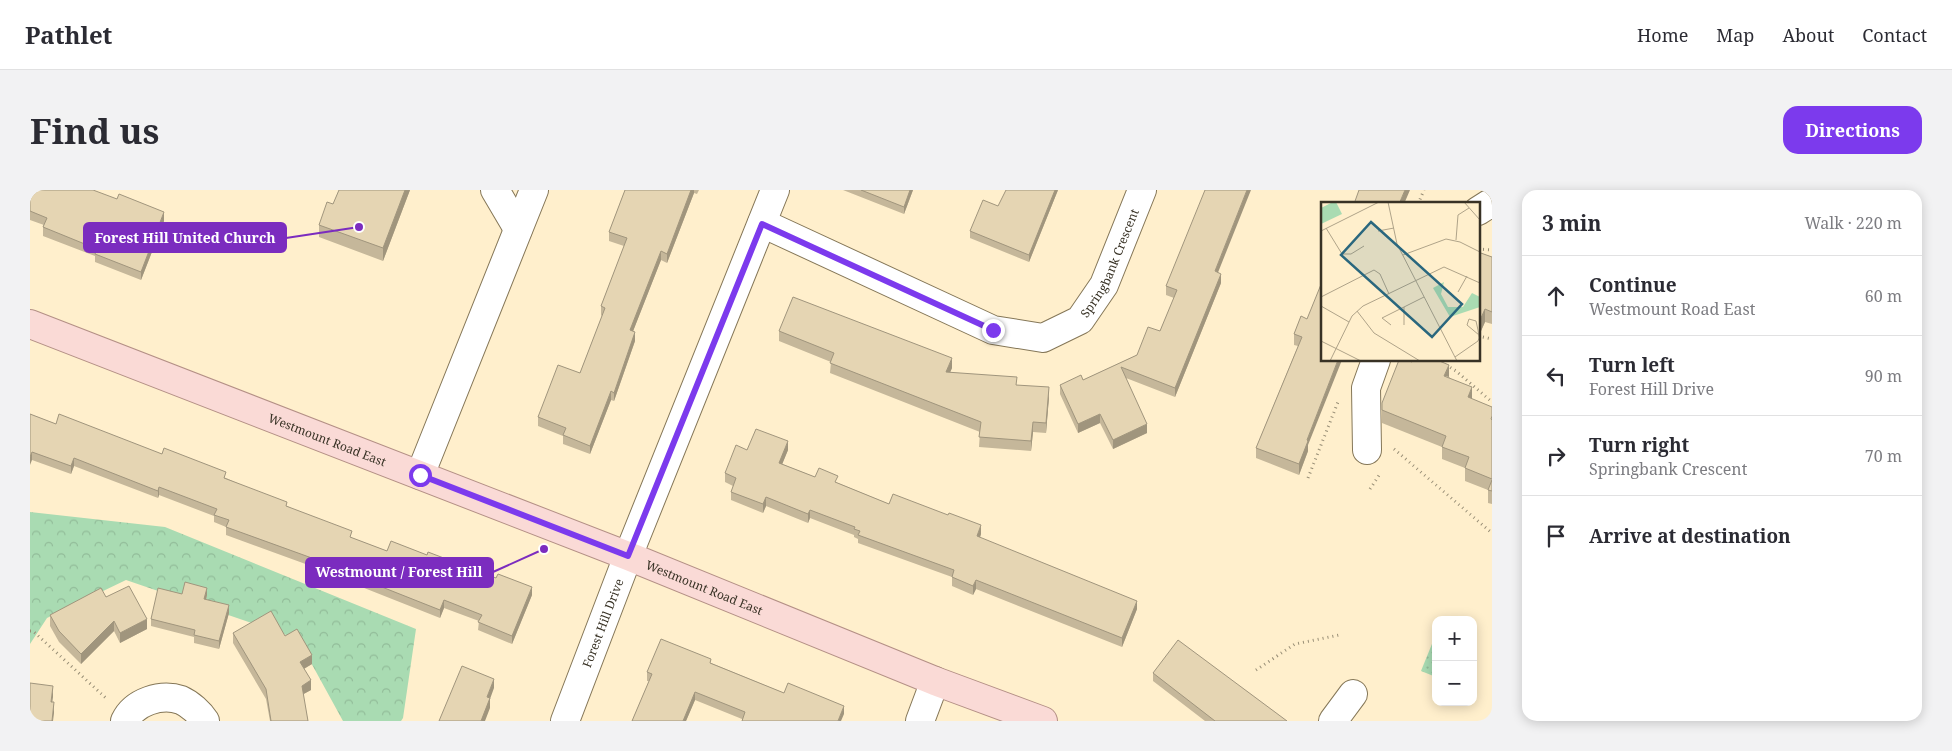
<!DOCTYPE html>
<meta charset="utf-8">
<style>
body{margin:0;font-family:"Noto Serif",serif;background:#f2f2f3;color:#2b2b33}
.controls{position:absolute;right:15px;bottom:15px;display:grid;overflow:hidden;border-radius:10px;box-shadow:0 2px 12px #0003}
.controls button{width:45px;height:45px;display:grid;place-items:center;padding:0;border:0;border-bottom:1px solid #e1e1e2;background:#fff;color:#2b2b33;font:25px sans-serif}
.stop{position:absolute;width:15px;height:15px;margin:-11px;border:4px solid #7c3aed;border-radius:50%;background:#fff}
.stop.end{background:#7c3aed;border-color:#fff;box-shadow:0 1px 5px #0008}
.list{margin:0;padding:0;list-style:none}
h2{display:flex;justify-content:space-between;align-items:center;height:65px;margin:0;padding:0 20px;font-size:21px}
h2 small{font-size:16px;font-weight:400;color:#7c7c81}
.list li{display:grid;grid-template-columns:32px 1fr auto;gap:15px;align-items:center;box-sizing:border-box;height:80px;padding:0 20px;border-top:1px solid #e1e1e2}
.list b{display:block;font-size:19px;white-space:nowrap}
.list p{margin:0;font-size:16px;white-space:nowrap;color:#7c7c81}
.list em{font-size:16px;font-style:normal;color:#7c7c81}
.icon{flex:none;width:28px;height:28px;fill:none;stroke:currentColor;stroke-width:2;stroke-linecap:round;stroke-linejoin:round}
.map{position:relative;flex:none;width:1462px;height:531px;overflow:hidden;border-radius:15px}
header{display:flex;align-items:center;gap:30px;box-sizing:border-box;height:70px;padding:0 25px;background:#fff;border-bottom:1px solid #e1e1e2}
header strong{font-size:24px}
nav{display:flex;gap:28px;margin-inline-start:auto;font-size:18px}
.intro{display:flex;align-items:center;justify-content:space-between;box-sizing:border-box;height:120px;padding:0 30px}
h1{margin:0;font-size:35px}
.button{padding:12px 22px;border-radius:15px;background:#7c3aed;color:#fff;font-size:18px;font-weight:700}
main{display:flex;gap:30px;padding:0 30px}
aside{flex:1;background:#fff;border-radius:15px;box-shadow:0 2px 12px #0003}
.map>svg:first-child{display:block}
</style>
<header>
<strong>Pathlet</strong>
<nav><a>Home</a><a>Map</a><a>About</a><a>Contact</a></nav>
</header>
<div class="intro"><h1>Find us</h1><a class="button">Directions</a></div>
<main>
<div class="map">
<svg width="1462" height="531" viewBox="0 0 1462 531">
<defs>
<pattern id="green-dots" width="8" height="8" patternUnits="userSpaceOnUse" patternTransform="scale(1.25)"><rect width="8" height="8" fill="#a9dbb2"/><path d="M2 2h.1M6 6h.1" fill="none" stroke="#92bc99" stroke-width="1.8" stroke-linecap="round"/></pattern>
<pattern id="forest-crowns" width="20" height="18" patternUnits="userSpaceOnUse" patternTransform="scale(1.25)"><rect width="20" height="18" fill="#a9dbb2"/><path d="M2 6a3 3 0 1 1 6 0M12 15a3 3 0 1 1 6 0" fill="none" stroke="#92bc99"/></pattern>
</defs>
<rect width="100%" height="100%" fill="#ffefcc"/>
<path fill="url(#green-dots)" d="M1406,444v43l-15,-6z"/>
<path fill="url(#forest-crowns)" d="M0,322l135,15 251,102 -13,89 -2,3h-58l-45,-82 -172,-59 -79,38 -17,26z"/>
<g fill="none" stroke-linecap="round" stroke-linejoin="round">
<g stroke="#857758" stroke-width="30">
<g id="minor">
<path d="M465,0l23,39"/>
<path d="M1448,21l11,-7 3,1"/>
<path id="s1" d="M732,33l231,107 50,8 37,-18 24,-35 38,-95"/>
<path d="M1337,260l-1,-62 10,-28"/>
<path d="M390,285l114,-285"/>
<path d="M95,531c9,-19 36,-28 56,-21 9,4 19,13 24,21"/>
<path id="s2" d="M535,531l63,-165 147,-366"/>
<path d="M890,531l15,-40"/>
<path d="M1303,531l20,-27"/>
</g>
</g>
<g stroke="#b49086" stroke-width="30">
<g id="major">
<path id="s3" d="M0,134l598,232 307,125 108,40"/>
</g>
</g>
<path stroke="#978d75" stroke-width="3" stroke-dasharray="1 4" stroke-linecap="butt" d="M1388,14l6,-14
M1448,59l14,1
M1448,146l14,3
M1416,175l10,6 36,31
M1364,259l98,84
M1278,288l30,-76
M1340,299l10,-15
M0,441h3l75,69
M1226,480l39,-26 44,-9"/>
<use href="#minor" stroke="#fff" stroke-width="28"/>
<use href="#major" stroke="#fadad6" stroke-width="28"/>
</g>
<path fill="#c5b79a" d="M0,0l134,31 -23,59 -46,-18v-6l-52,-20v-9l1,-2 -14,-5z
M309,0h71l-27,71 -64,-24v-12l14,-21z
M595,0h74l-2,4 -3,-1 -27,70 -6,-3 -28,71 2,10 -21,60 -3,-1 -21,54 -27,-10v-8l-25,-10v-9l42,-44 22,-57 -1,-1v-9l23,-60 -15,-5v-9z
M813,0h70l-9,24z
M1028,0l-29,72 -59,-24v-7l28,-25z
M1448,62l14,5v67l-7,-2 -4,9 -3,-1z
M1188,82l3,11 -46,114 -49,-19 21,55 -34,16 -13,-26 -22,10 -18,-39v-9l23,-5 54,-25 23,-24 14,-33 -8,-3v-9z
M1271,126l7,135 -9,24 -43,-17v-10l42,-102 -4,-1v-11z
M749,141l173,37 -2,4 67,13 32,12 -3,36 -13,-1 -2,19 -52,-4 1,-15 -150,-59 1,-11 -52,-21z
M1419,187l23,22 20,8v97l-4,-1v-13l-23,-9v-13l-23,-9v-12l-60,-24v-20z
M0,224l26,10 106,30 64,24 61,28 65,32 35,13 145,44 -20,49 -34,-14 1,-9 -35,-13 -4,10 -96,-38v-2l-118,-43v-8l-12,-5v-6l-55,-21 -1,3 -84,-32 -3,8 -39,-14z
M717,260h41l-6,14 33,13 23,6 51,21 92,30 -1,4 157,71 -15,38 -146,-58 -3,6 -21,-9v-9l-94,-34v-4l-4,-2v-2l-44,-17 -2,5 -42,-17 -3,7 -32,-13v-8l2,-6 -8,-4v-9z
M152,404l25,1 -1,5 23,13 -10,36 -25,-6v-6l-43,-11v-7z
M76,407l41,32 -27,14 -6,-12 -33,33 -22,-22 -9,-16v-11z
M203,443l52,3 27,28 -8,5 7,21 -8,4 5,27h-38l-4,-22 -33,-56z
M681,473l73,30 60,21 -102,5 -47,-19 -9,21h-54l17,-40h-2v-9z
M1123,483l134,48h-82l-52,-40z"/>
<path fill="#a0957d" d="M375,0h5l-27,71v-13z
M661,0h3v3l-27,70v-9z
M880,0h3l-9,24v-7z
M1025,0h3l-29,72v-7z
M1217,0h4l-36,90v-9z
M1375,0h5l-6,14h-5z
M134,22v9l-23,59v-8z
M631,61v9l-31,79v-9z
M1191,84v9l-46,114v-9z
M1455,119v13l-4,9v-13z
M605,142v9l-21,60v-8z
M922,168v10l-6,14v-10z
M1308,170h4l-34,85v6l-9,24v-11l8,-24z
M1419,175v12l-5,-1z
M1019,197v10l-3,36v-10z
M1442,197v12l-4,-2z
M581,201v9l-21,54v-8z
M1070,224v9l-22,10v-9z
M1003,232v10l-2,19v-10z
M1117,234v9l-34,16v-9z
M758,251v9l-9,22v-9z
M2,262v8l-2,5v-8z
M44,268v8l-3,8v-8z
M129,297v8l-1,3v-7z
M736,307v9l-3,7v-9z
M780,320v8l-2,5v-9z
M951,335v9l-4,11v-9z
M946,390v9l-3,6v-9z
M502,397v8l-20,49v-8z
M177,398v7l-3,12v-8z
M414,410v8l-4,10v-8z
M1107,411v8l-15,38v-9z
M199,415v8l-10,36v-8z
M117,429v10l-27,14v-10z
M84,431v10l-33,33v-10z
M282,465v9l-12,7v-9z
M464,489v9l-4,11v9l-5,13h-4l6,-24z
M281,490v10l-9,5v-9z
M23,496v11l-2,15v-10z
M665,502v8l-9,21h-3z
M24,512v11l-1,8h-1z
M814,516v8l-3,7h-3z"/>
<path fill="#e5d5b3" stroke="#a0957d" d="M0,0h63l24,9 2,-5 45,18 -23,60 -46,-18 2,-5 -54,-22 4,-9 -17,-7z
M309,0h66l-22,58 -64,-23 8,-23 6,2z
M595,0h66l-24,64 -6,-3 -31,79 5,2 -21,61 -3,-2 -21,55 -27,-11 3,-7 -28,-11 20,-52 22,8 25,-65 -4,-2 26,-68 -18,-6z
M831,0h49l-6,17z
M976,0h49l-26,65 -59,-24 13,-31 15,6z
M1175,0h42l-32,81 6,3 -46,114 -54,-21 26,57 -34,16 -13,-26 -22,10 -18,-39 21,-10 2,5 54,-25 11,-28 12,4 17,-41 -11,-4z
M1329,0h46l-6,14h-45z
M1448,62l14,5v55l-7,-3 -4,9 -3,-1z
M1292,92v78h16l-31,80 1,1 -9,23 -43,-16 46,-111 -8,-3 7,-18 6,3z
M763,107l159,61 -6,14 71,5 -1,8 33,2 -3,36 -13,-1 -2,19 -52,-4 2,-15 -151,-59 4,-10 -55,-22z
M1369,170h7l6,2 1,-2h24l12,5 -5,11 28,11 -4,10 24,10v9l-1,3 1,1v59l-27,-11 4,-11 -27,-10 4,-11 -64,-26v-7z
M0,224l26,10 3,-10 103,40 2,-6 62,24 -2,6 63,24 -1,4 66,25 -2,6 37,14 4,-10 36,14 1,-3 68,26 2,-4 34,13 -20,49 -34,-14 4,-7 -38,-15 -4,10 -96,-38 1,-2 -119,-43 3,-7 -15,-5 3,-6 -58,-22 -1,4 -84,-33 -3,8 -39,-14 -2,5z
M726,239l32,12 -9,22 36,14 4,-9 19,8 -3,6 54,22 4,-10 55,21 1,-2 32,12 -4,11 160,65 -15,37 -146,-58 -3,6 -21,-9 2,-7 -96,-35 2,-4 -6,-2 1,-2 -45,-17 -2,4 -42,-17 -3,7 -32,-12 5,-14 -11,-5 11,-28 11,5z
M1462,290v11l-4,-1z
M155,392l22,6 -3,11 25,6 -10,36 -25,-6 1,-5 -44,-11 7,-31 24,6z
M99,396l18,33 -27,14 -6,-12 -33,33 -22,-23 -9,-16 51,-27 5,9z
M241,421l14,25 12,-7 15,26 -12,7 11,18 -9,6 6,35h-37l-5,-32 -33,-56z
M631,449l50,20 -1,4 74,30 4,-10 56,23 -6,15h-96l3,-9 -50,-20 -12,29h-51l20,-47 -5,-2z
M1148,450l109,81h-72l-62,-48z
M432,476l32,13 -7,18 3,1 -9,23h-42z
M0,493l23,3 -2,16h3l-2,19h-22z"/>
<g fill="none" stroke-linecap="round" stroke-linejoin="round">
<path stroke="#7c3aed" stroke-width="6" d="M390,285l208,81 134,-332 231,106"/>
</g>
<g text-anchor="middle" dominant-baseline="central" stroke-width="4.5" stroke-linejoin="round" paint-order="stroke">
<g font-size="12" fill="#383225" stroke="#fff">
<text stroke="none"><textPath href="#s1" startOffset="411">Springbank Crescent</textPath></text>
<text stroke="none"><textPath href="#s3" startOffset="319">Westmount Road East</textPath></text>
<text stroke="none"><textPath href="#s3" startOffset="724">Westmount Road East</textPath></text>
<text stroke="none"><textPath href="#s2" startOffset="105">Forest Hill Drive</textPath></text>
</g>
</g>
<g transform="translate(1291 12)">
<rect width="159" height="159" fill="#ffefcc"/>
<path d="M123,80l-3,12 7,13h15l9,-14 8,4v10l-30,10 -17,-29z" fill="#a9dbb2"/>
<path d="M12,0h3l6,12 -21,10v-16z" fill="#a9dbb2"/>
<path fill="none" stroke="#afa389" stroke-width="1" d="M67,0l9,42 60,117M143,0l16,18M5,26l16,26h9l13,-8M0,29l58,-29M57,29l16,-3M135,38l2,-25 11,-7M82,53l43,-16 14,3 20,10M137,90l9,-16M0,95l53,-27 6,4 9,20M0,104l28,16M36,109l17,22 46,28M70,123l-9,-7 42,-21M83,123v-18M0,139l40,20M134,155l23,-16 1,-3 -1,-8 -2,-9 -7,-2 -2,6 12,10M9,159l22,-45 11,-10 81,-39 36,16"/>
<path fill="#2a677e" fill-opacity="0.15" stroke="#2a677e" stroke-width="2.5" d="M50,20l91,82 -30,33 -91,-82z"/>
<rect width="159" height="159" fill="none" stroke="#383225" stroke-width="2.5"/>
</g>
<path fill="none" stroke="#7b2cbf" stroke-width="2" d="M329 37L256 48M514 359L463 382"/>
<g fill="#7b2cbf" stroke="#fff" stroke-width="2">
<circle cx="329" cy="37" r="5"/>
<circle cx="514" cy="359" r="5"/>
</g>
<g fill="#7b2cbf" stroke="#7b2cbf" stroke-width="2">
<rect x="54" y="33" width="202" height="29" rx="5"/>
<rect x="276" y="368" width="187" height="29" rx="5"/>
</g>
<g font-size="14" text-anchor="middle" font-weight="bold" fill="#fff">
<text x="155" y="53">Forest Hill United Church</text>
<text x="369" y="387">Westmount / Forest Hill</text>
</g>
</svg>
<div class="controls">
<button>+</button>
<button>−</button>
</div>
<div class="stop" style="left:390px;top:285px"></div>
<div class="stop end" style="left:963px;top:140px"></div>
</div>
<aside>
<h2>3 min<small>Walk · 220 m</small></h2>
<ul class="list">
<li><svg class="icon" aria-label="ahead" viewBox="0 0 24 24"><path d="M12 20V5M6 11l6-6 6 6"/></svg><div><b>Continue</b><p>Westmount Road East</p></div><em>60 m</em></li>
<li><svg class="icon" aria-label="left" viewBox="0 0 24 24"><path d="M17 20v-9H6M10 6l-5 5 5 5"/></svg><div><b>Turn left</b><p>Forest Hill Drive</p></div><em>90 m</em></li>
<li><svg class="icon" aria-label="right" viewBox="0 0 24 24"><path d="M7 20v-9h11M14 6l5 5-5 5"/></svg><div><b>Turn right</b><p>Springbank Crescent</p></div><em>70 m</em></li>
<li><svg class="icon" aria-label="arrive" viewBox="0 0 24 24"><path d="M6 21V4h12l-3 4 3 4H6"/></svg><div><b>Arrive at destination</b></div></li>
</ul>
</aside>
</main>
